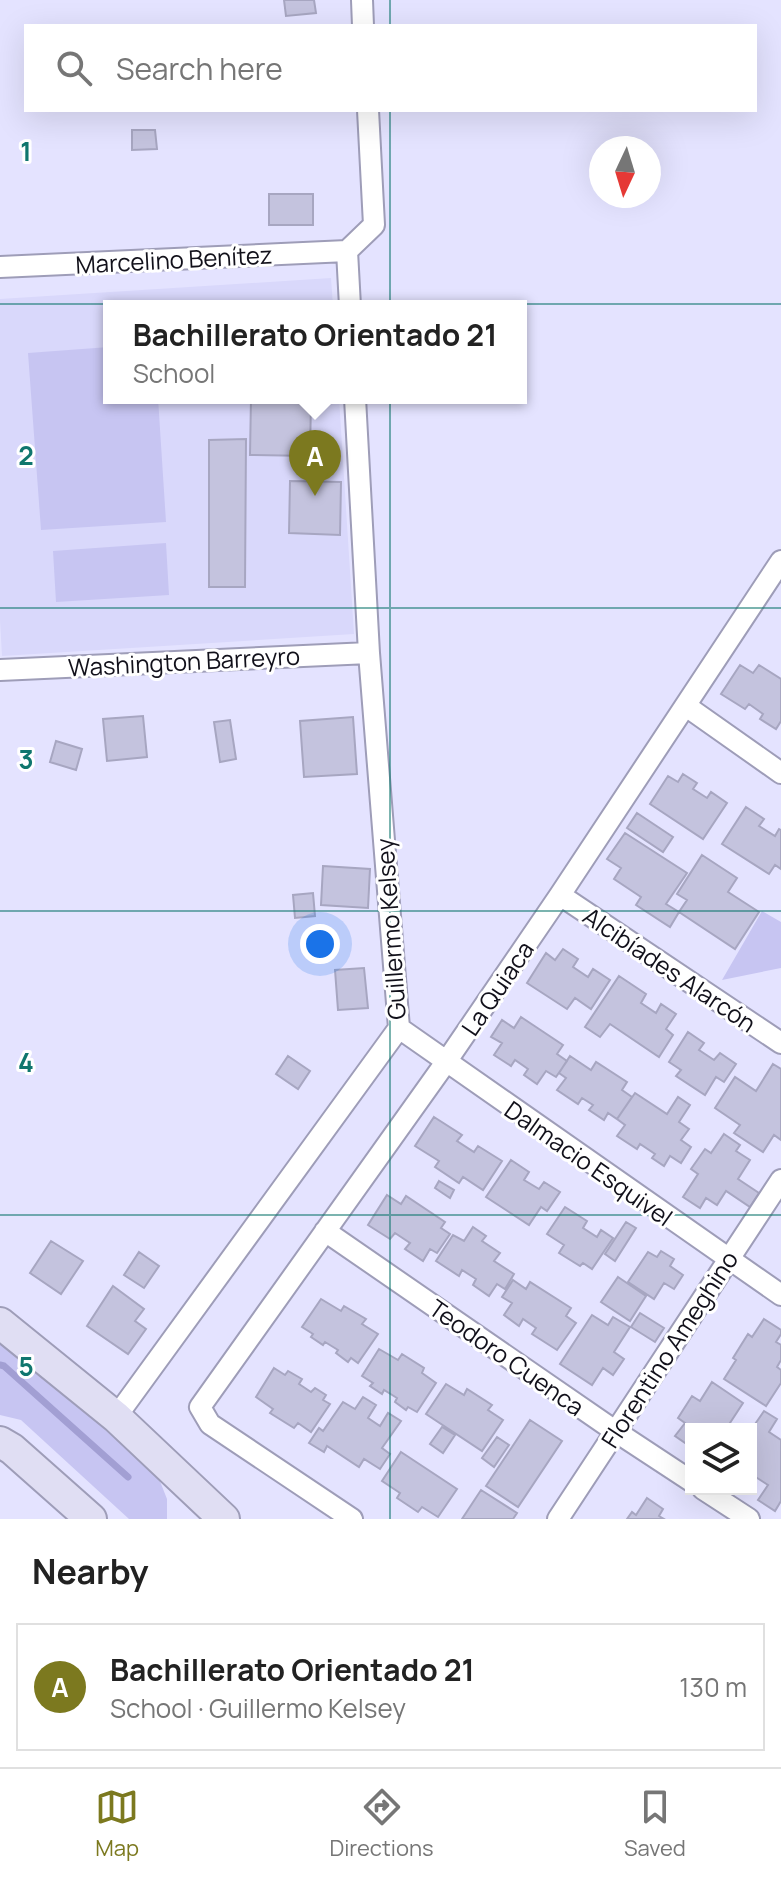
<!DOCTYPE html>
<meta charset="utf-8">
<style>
body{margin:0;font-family:Manrope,sans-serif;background:#f2f2f2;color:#222}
.controls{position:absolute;right:24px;bottom:24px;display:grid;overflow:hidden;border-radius:0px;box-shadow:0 8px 32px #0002}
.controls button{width:72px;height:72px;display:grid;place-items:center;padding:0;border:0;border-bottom:2px solid #e0e0e0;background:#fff;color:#222;font:40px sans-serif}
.compass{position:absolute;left:589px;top:136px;width:72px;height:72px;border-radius:50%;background:#fff;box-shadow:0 8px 32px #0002;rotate:184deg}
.you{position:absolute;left:320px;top:944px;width:28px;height:28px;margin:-20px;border:6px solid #fff;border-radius:50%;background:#1a73e8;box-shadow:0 0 0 12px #1a73e833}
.badge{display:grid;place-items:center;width:52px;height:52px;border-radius:50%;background:#7c791f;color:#fff;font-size:26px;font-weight:700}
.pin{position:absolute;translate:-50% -66px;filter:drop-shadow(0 2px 4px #0008)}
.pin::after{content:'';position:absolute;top:42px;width:28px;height:24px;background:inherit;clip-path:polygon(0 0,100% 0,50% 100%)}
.popup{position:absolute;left:103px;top:300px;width:424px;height:104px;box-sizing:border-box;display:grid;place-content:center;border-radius:0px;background:#fff;filter:drop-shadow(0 2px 6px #0005);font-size:26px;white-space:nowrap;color:#767676}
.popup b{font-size:30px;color:#222}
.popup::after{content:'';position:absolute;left:50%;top:100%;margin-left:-16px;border:16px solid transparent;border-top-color:#fff}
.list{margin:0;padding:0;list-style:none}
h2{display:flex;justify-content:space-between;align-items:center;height:104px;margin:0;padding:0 32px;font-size:34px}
h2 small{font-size:26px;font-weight:400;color:#767676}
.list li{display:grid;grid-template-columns:52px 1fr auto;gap:24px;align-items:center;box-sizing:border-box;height:128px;margin:0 16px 16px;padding:0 16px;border:2px solid #e0e0e0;border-radius:0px}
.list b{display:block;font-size:30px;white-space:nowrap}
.list p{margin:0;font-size:26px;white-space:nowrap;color:#767676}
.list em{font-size:26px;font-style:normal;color:#767676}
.icon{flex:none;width:44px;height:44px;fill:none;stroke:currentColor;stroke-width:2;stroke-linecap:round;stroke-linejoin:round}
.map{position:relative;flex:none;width:781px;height:1519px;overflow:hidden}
.search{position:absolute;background:#fff;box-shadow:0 8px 32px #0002;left:24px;right:24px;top:24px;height:88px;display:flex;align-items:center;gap:20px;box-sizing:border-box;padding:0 28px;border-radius:0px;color:#767676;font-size:30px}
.sheet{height:248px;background:#fff}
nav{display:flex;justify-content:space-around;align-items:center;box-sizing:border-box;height:112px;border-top:2px solid #e0e0e0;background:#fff;font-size:22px;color:#767676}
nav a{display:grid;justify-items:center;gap:4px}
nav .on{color:#7c791f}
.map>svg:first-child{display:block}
</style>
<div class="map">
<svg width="781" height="1519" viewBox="0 0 781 1519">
<rect width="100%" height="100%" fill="#e4e3ff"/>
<path fill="#d9d8fb" d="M331,278l2,28h-224v92h230l15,236 -352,22 -2,-36v-321z"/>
<path fill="#c7c5f2" d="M109,347v51h49l8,124 -125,8 -13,-177z
M166,543l3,52 -113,7 -3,-51z
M762,911l19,11v46l-59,12z
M0,1338l152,123 15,38v20h-38l-108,-99 -21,-5z"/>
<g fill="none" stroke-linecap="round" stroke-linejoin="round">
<path stroke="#a29fd3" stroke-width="7" d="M0,1365l4,1 124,111"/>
</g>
<path fill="#c4c3de" stroke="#a7a6c1" stroke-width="2" d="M284,0h30l2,13 -30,3z
M132,130h23l2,19 -25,1z
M269,194h44v31h-44z
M251,398h60l-1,58 -60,-1z
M246,439l-1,148h-36v-147z
M290,481l51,1 -1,53 -51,-2z
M740,665l13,8 6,-8 22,14v42l-5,8 -16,-10 3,-5 -14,-10 -4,5 -24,-15z
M143,716l4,41 -40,4 -4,-42z
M353,717l4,57 -53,3 -4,-56z
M230,720l6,39 -16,3 -6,-40z
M56,741l26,8 -6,21 -26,-8z
M683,774l14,9 -4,6 14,9 4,-6 16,11 -24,36 -53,-35 18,-28 10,6z
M746,807l18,12 -5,7 16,10 4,-7 2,1v39l-6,-4 -6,9 -47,-30z
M637,813l36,24 -10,15 -36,-24z
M625,833l62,40 -21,31 13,8 -9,15 -34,-22 5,-8 -27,-18 7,-11 -14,-9z
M702,855l35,23 -9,14 31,20 -24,37 -56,-37 8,-12 -10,-6z
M323,866l47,3 -2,39 -47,-3z
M313,893l2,23 -20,2 -2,-23z
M563,949l15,10 -5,8 15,10 5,-8 17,11 -19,29 -16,-11 -8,11 -40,-26 19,-30 9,7z
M364,968l4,40 -30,2 -3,-40z
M619,976l27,18 -5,9 15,10 5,-9 15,10 -10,15 7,6 -14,22 -49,-33 -10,13 -15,-10z
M521,1017l42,28 -6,9 10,7 -11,16 -10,-6 -9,13 -13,-9 4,-6 -13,-9 -4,6 -17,-11 8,-12 -11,-6 11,-17 12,8z
M688,1032l16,11 -5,7 15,10 6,-7 16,11 -12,18 -8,-5 -11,18 -29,-19 5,-6 -12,-8z
M288,1056l22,15 -12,18 -22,-15z
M570,1056l21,14 5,-8 31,20 -5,8 10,7 -15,22 -9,-6 -4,7 -15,-10 4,-5 -11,-7 -4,6 -21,-14 9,-12 -7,-5z
M773,1064l8,5v71l-7,-5 -11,17 -29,-19 6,-8 -25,-17 20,-31 21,14z
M635,1093l32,21 11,-17 12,8 -11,17 10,7 -8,11 10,7 -10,16 -11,-7 -6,10 -12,-8 3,-4 -15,-10 -3,5 -20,-13 8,-11 -8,-6z
M434,1117l28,18 -5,6 17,11 4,-6 24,15 -19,29 -20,-13 -4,6 -24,-16 4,-6 -24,-15z
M724,1134l16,11 -4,6 14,9 -12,19 21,14 -9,14 -24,-16 -9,14 -11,-7 -6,10 -17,-11 15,-23 -7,-5 14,-20 6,4z
M511,1160l18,12 -5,8 15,9 5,-7 16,10 -13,19 -6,-4 -12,18 -43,-28z
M439,1181l15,9 -4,8 -15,-10z
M387,1195l14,9 5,-8 39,26 -4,6 9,6 -13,19 -7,-4 -7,12 -18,-12 5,-6 -15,-10 -5,6 -22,-14z
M565,1207l22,14 -4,7 14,9 4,-7 12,8 -21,31 -9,-6 -3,3 -21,-13 5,-8 -17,-11z
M626,1222l10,6 -21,33 -10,-7z
M473,1227l13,9 -4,5 18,12 -6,8 20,13 -9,15 -8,-5 -8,12 -16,-11 3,-6 -14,-9 -3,6 -23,-15 17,-26 11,6z
M51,1241l32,20 -22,33 -31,-21z
M661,1251l13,8 -4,7 13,9 -9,14 -10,-6 -10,16 -26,-17 20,-30 9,5z
M139,1252l20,14 -15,22 -20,-13z
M618,1277l28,19 -16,25 -29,-19z
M513,1280l13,9 4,-7 41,26 -5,8 10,7 -19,27 -25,-16 4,-6 -13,-9 -4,7 -15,-11 8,-12 -10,-6z
M113,1286l31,23 -9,12 11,8 -18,25 -41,-28z
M321,1299l20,12 3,-5 22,13 -4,5 16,10 -20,29 -7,-5 -3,4 -12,-9 2,-3 -13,-8 -2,3 -12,-8 2,-3 -11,-7z
M640,1313l24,15 -9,14 -24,-15z
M592,1315l16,10 5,-8 17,10 -16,25 10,7 -11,16 -10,-7 -11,17 -32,-21z
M764,1319l17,11v4l-5,8 5,3v15l-4,7 4,3v13l-15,23 -42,-27 12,-19 -3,-2 15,-24 4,3z
M379,1349l19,11 4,-6 22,14 -2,5 14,10 -19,29 -9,-5 -2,3 -11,-8 2,-4 -13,-8 -2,4 -12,-8 3,-3 -11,-7z
M274,1368l11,7 3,-4 14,8 -3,5 12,8 4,-4 11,7 -3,5 7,4 -19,28 -13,-9 -4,5 -24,-15 3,-4 -17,-12z
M712,1382l31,21 -17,26h-35v18l-16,-11 10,-13 -7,-5 14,-22 8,5z
M446,1384l18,11 3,-6 25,16 -4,5 15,10 -21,31 -56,-37z
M363,1397l13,8 -8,13 12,8 8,-13 13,8 -19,27 8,6 -10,15 -16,-10 -5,8 -32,-21 -3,6 -15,-9 10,-15 4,3 20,-29 12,7z
M764,1411l13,8 -8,13 12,8v61l-6,10 -17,-11 10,-15 -17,-11v-44z
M530,1420l32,21 -44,66 -32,-21z
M442,1427l13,8 -12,18 -13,-9z
M497,1437l12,8 -15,22 -12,-9z
M401,1452l56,37 -19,28 -16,-10 -4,5 -21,-14 3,-5 -18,-12z
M481,1490l36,23 -4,6h-51z
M647,1498l16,11 -4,7 5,3h-37l5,-7 4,3z"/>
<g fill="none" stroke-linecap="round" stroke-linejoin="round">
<g stroke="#9e9db8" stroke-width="24">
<path id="street" d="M362,0l1,26
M347,251l27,-26 -6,-115
M347,251l3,55
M0,267l347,-16
M0,670l369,-17
M686,706l95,67
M560,895l221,148
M399,1028l382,267
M325,1231l290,200 76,50
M116,1417l283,-389 -30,-375 -14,-255
M703,1489l46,30
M352,1519l-142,-95 -10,-17 246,-345 114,-167 221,-334
M558,1519l223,-339"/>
</g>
<g stroke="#9e9db8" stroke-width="34">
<path id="secondary" d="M0,1323l116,94 108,102
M0,1442l12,7 79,70"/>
</g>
<use href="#street" stroke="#fff" stroke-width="20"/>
<use href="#secondary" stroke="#e0def3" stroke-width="30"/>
</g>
<path fill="none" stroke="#0f766e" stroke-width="2" stroke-opacity="0.55" d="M390,0v26M390,110v1409M0,304h781M0,608h781M0,911h781M0,1215h781"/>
<g text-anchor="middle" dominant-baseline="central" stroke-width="6" stroke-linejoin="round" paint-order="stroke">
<g font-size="24" fill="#11101a" stroke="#fff">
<text transform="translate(174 259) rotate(-3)">Marcelino Benítez</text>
<text transform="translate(184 661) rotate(-3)">Washington Barreyro</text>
<text transform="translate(390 929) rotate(-94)">Guillermo Kelsey</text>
<text transform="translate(670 969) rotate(34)">Alcibíades Alarcón</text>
<text transform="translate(497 988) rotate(-56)">La Quiaca</text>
<text transform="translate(589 1163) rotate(35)">Dalmacio Esquivel</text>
<text transform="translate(669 1349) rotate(-57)">Florentino Ameghino</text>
<text transform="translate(507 1357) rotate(35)">Teodoro Cuenca</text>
</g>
</g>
<g font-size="26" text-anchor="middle" font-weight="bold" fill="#0f766e" stroke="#fff" stroke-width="6" stroke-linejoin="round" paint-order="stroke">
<text x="26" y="161">1</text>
<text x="26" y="465">2</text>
<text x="26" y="769">3</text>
<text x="26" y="1072">4</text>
<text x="26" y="1376">5</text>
</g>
</svg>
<div class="controls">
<button><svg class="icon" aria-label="layers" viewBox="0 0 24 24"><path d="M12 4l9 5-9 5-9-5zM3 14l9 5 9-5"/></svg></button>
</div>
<svg class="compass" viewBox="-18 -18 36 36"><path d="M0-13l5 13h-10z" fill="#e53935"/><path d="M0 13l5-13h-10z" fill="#767676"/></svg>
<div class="you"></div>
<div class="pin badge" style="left:315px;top:496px">A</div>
<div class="popup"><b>Bachillerato Orientado 21</b>School</div>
<div class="search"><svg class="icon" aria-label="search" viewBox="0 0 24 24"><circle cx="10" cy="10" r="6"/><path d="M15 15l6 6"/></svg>Search here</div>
</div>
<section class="sheet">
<h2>Nearby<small></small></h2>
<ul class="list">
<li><span class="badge">A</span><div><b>Bachillerato Orientado 21</b><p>School · Guillermo Kelsey</p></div><em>130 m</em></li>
</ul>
</section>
<nav>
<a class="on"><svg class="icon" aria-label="map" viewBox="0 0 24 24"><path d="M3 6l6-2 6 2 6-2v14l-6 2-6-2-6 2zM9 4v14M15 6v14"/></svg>Map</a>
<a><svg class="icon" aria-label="directions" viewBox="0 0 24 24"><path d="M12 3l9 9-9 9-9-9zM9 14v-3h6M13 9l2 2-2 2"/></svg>Directions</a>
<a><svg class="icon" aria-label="saved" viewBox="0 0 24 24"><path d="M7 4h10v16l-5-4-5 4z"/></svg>Saved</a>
</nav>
